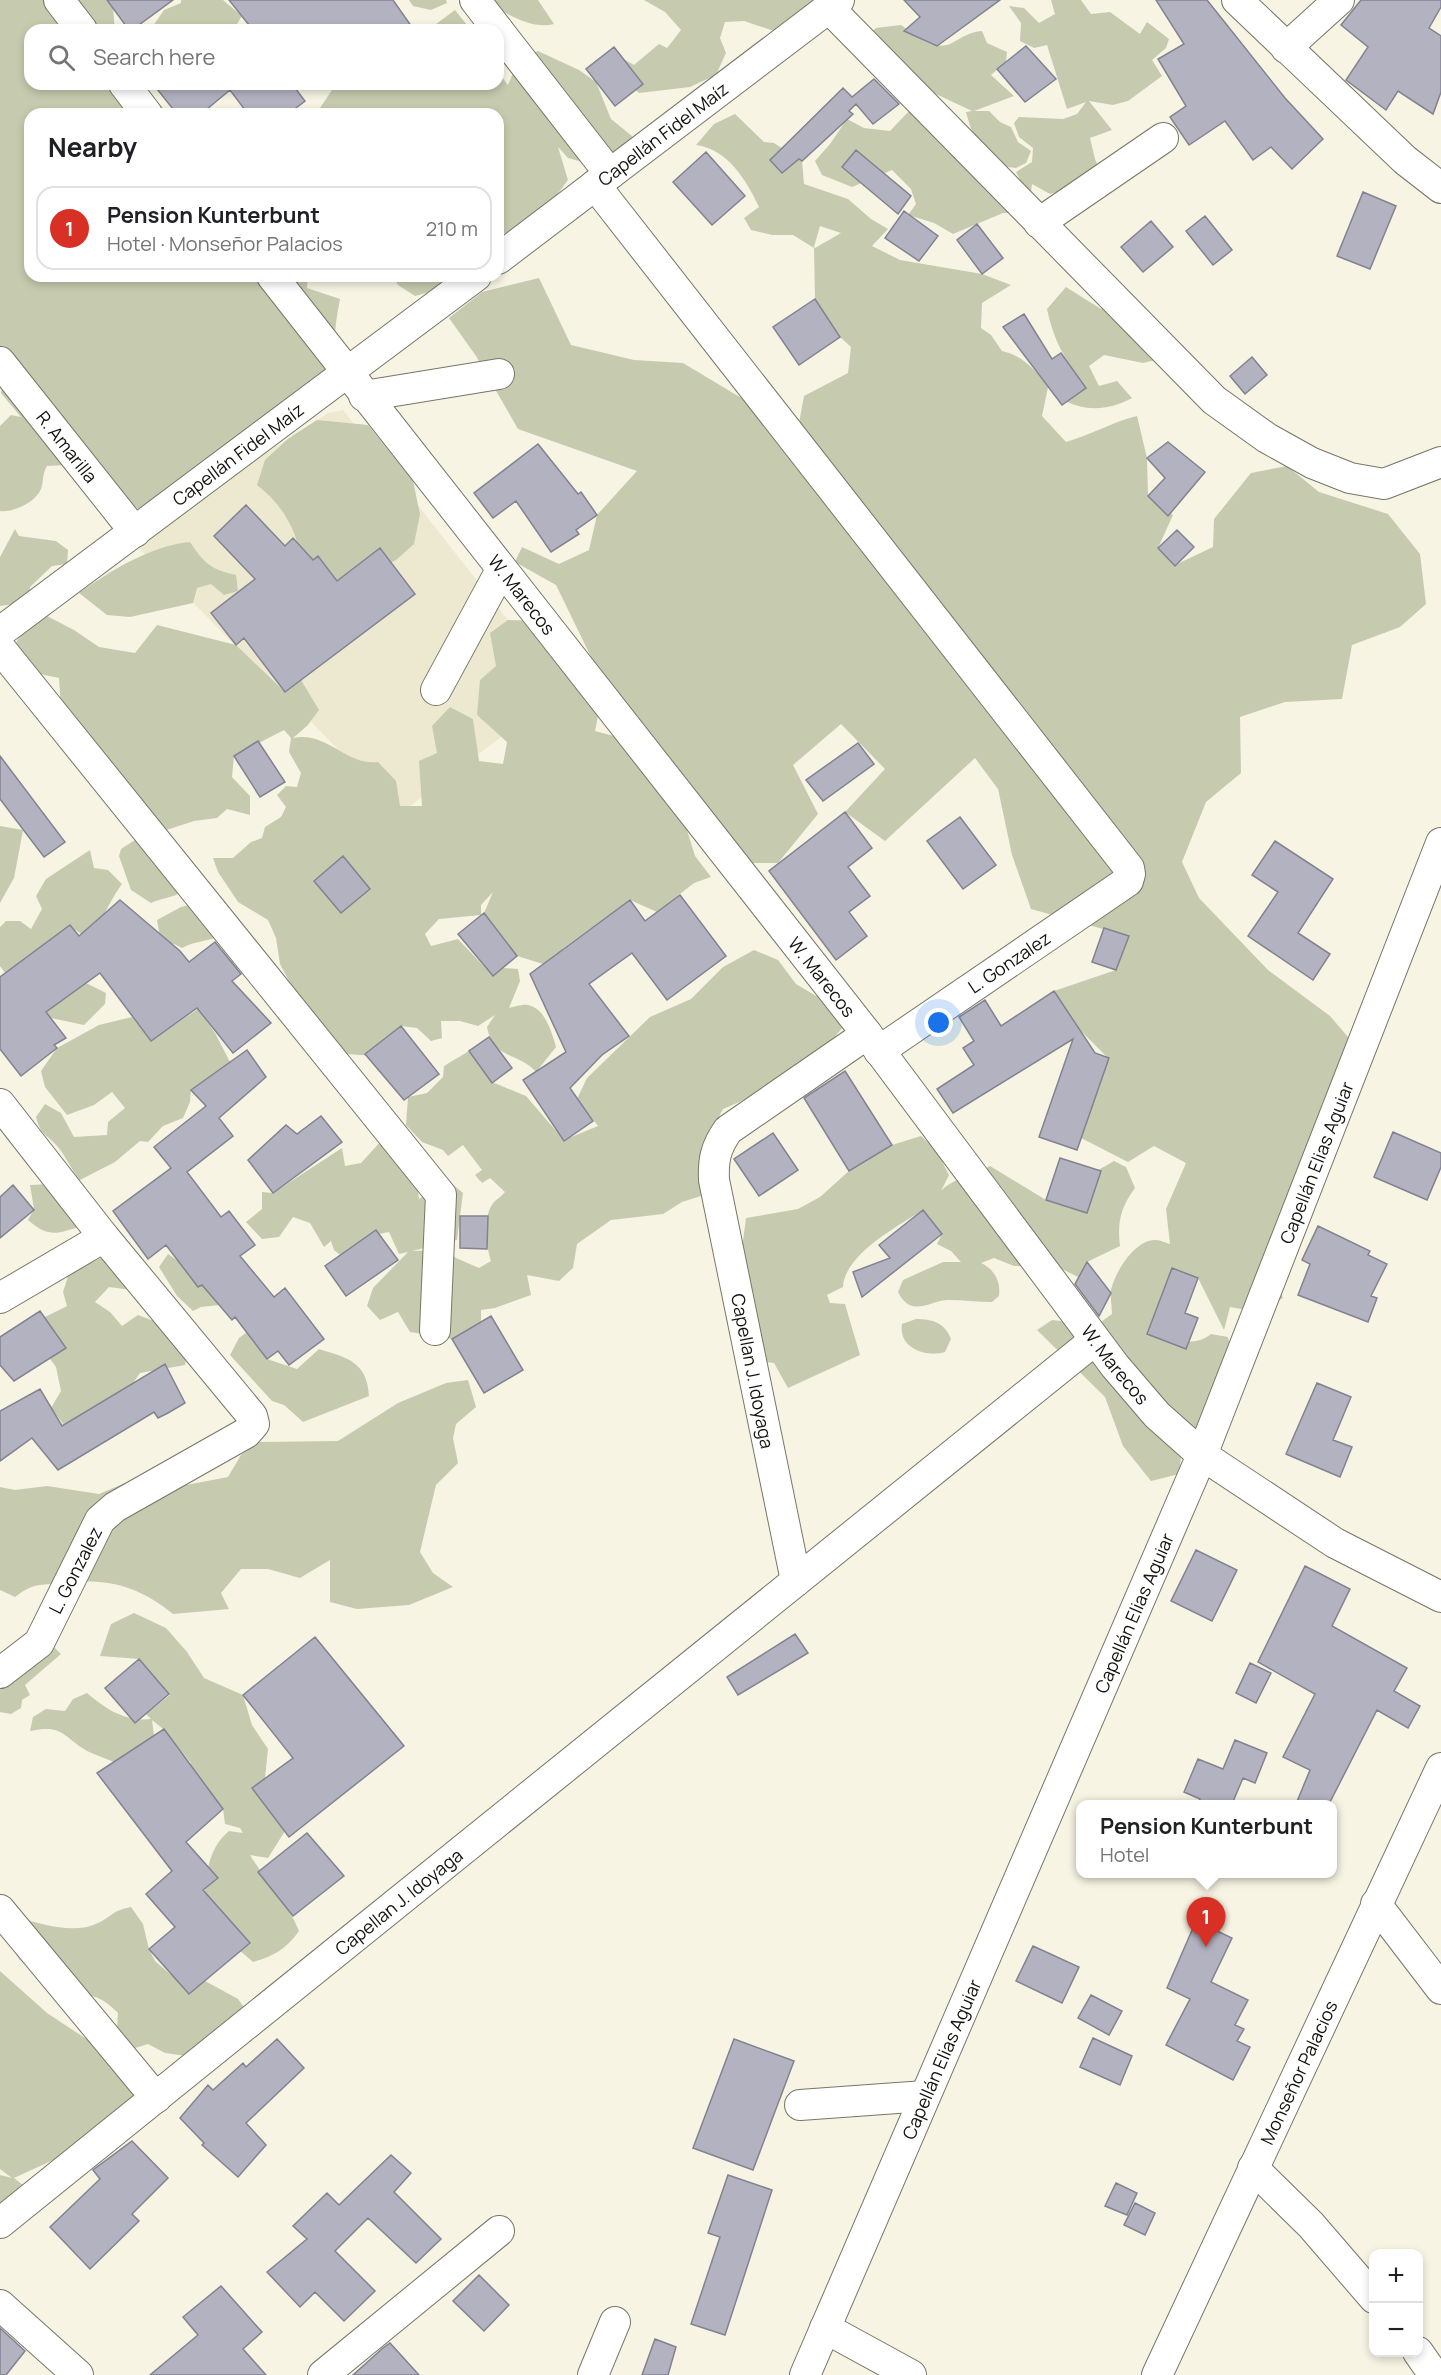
<!DOCTYPE html>
<meta charset="utf-8">
<style>
body{margin:0;font-family:Manrope,sans-serif;background:#f2f2f2;color:#202124}
.controls{position:absolute;right:18px;bottom:18px;display:grid;overflow:hidden;border-radius:12px;box-shadow:0 3px 9px #0003}
.controls button{width:54px;height:54px;display:grid;place-items:center;padding:0;border:0;border-bottom:2px solid #e0e0e0;background:#fff;color:#202124;font:30px sans-serif}
.you{position:absolute;left:939px;top:1023px;width:21px;height:21px;margin:-15px;border:4px solid #fff;border-radius:50%;background:#1a73e8;box-shadow:0 0 0 9px #1a73e833}
.badge{display:grid;place-items:center;width:39px;height:39px;border-radius:50%;background:#d93025;color:#fff;font-size:20px;font-weight:700}
.pin{position:absolute;translate:-50% -50px;filter:drop-shadow(0 2px 3px #0008)}
.pin::after{content:'';position:absolute;top:32px;width:21px;height:18px;background:inherit;clip-path:polygon(0 0,100% 0,50% 100%)}
.popup{position:absolute;left:1076px;top:1800px;width:261px;height:78px;box-sizing:border-box;display:grid;place-content:center;border-radius:12px;background:#fff;filter:drop-shadow(0 2px 4px #0005);font-size:20px;white-space:nowrap;color:#757577}
.popup b{font-size:22px;color:#202124}
.popup::after{content:'';position:absolute;left:50%;top:100%;margin-left:-12px;border:12px solid transparent;border-top-color:#fff}
.list{margin:0;padding:0;list-style:none}
h2{display:flex;justify-content:space-between;align-items:center;height:78px;margin:0;padding:0 24px;font-size:26px}
h2 small{font-size:20px;font-weight:400;color:#757577}
.list li{display:grid;grid-template-columns:39px 1fr auto;gap:18px;align-items:center;box-sizing:border-box;height:84px;margin:0 12px 12px;padding:0 12px;border:2px solid #e0e0e0;border-radius:18px}
.list b{display:block;font-size:22px;white-space:nowrap}
.list p{margin:0;font-size:20px;white-space:nowrap;color:#757577}
.list em{font-size:20px;font-style:normal;color:#757577}
.icon{flex:none;width:33px;height:33px;fill:none;stroke:currentColor;stroke-width:2;stroke-linecap:round;stroke-linejoin:round}
.map{position:relative;flex:none;width:1441px;height:2375px;overflow:hidden}
.search{position:absolute;background:#fff;box-shadow:0 3px 9px #0003;left:24px;top:24px;width:480px;height:66px;display:flex;align-items:center;gap:15px;box-sizing:border-box;padding:0 21px;border-radius:18px;color:#757577;font-size:22px}
.panel{position:absolute;background:#fff;box-shadow:0 3px 9px #0003;left:24px;top:108px;width:480px;height:174px;border-radius:18px}
.map>svg:first-child{display:block}
</style>
<div class="map">
<svg width="1441" height="2375" viewBox="0 0 1441 2375">
<rect width="100%" height="100%" fill="#f7f4e3"/>
<path fill="#ede9d1" d="M343,410l220,280 -162,123 -270,-273 197,-127z"/>
<path fill="#c6cbaf" fill-rule="evenodd" d="M0,0h107l6,8 2,22h-85v54h94l19,6 27,24h-140v162h278l-1,12 33,11c-5,25 -8,49 -3,75l-175,128 -23,7 -39,-22 -32,-22 -21,1c-5,8 -3,14 -6,23 -5,13 -28,24 -41,22v-85l11,-11 10,2 -20,-24 5,-23 -6,-8z
M181,0h42l19,16 -9,14h-101v-3l21,-1 11,-16 17,-7z
M409,0h37l1,3 -16,7 -18,-4z
M486,0h52l16,24c-22,6 -51,-11 -68,-24z
M644,0h168l4,8 -36,25 -36,-12 -19,1 -5,16 6,15 -10,22 -26,12 -51,6 -13,-11 -4,-24 12,7 25,-21 8,4 14,-18 -16,-18z
M1051,0h30l10,14 19,-2 30,22 7,-12 22,17 -3,9 -14,12 10,16 -34,25 -15,4 -24,-4 23,29 -22,8 5,21 6,14 -31,16 -20,5 -18,-10 -2,15 -14,-27 16,-10 1,-14 -14,-11 -5,-14 5,-6 44,2 14,-5 9,-12 -19,7 -20,-64 -13,3 -14,-7 1,-18 -12,-17 15,2 15,15 16,-9z
M455,10l16,20h-43z
M901,25c14,10 33,27 51,18 11,-6 17,-11 30,-12l5,12 20,9 -1,10 -15,13 23,21 -40,15h15l11,11 11,5 7,15 13,9 -5,12 -10,5 -24,-3 -21,-36 -5,-17 6,-1 -51,-24 -55,-50 10,-9z
M538,51l41,19 17,12 15,37 21,17 -8,21 -30,8 -26,-7 -10,-11 10,33c-23,31 -31,44 -70,55v-121h-182l20,-30h162v-12l10,13 11,-27z
M932,98l24,18v22l65,75h-18l-50,21 -19,-11 -26,-8 8,-11 -5,-15 -19,-19 -40,17 -30,-12 -7,-14 15,-17 17,-25 17,9 26,3 19,-20z
M735,114l29,28 10,1 28,18 2,23 44,15 23,20 17,10 -16,17 28,14 82,14 29,11 -29,18 -1,25 10,7 11,16c22,5 33,19 46,36l-6,29 24,26c25,-7 46,-20 71,-26l10,42 1,38 25,19 -15,33 17,17 38,-18 1,-28 37,-46 36,-7 32,26 69,22 32,40 6,50 -26,23 -48,18 -10,54 -57,3 -45,15 1,56 -35,29 -24,60 17,36 69,72 62,46 30,35 -87,223 10,24 -25,14 -28,-5 -6,23 -26,-52 -25,-9 -26,65c22,4 46,15 64,0l17,3 5,22 -17,50 -34,40 -3,25 -28,7 -28,-35 -18,-49 -68,-67 15,-10 45,5 15,-11c0,-8 -2,-17 -1,-24 4,-18 24,-51 45,-50 4,0 10,3 14,4l-4,-35 20,-46 -32,-17 -26,16 -47,-24 27,-80 -30,-30 -24,-37 62,-21 12,-34 -97,-27 -19,-54 -14,-66 -23,-31 -90,83 -40,-29 40,-43 -44,-45 -48,41 25,49 -40,49h-46l-37,-51 -8,18 8,26 16,21 -17,6 -37,29 -27,-12 -68,49 4,22 -49,-15 -33,-43 9,-21 -12,13v10l-42,4 -14,15 6,12 27,-7 35,37 10,-8 15,1 2,12 -11,27c5,-1 13,-4 19,-3 17,3 24,28 28,42l-20,25c-18,-21 -42,-11 -49,-45l8,-12 -17,11 -18,-5h-19l1,17 -11,3 -14,-13 -16,-2 -27,30 -27,-2 -30,-20 -37,-70 -4,-26 -8,-18 -30,-18 -20,-30 -5,-14h20l18,-16 11,-4 3,-11 16,-10 5,-10 -9,-12 9,-9 11,1 4,-14 -12,-21 2,-14 -7,-8 -50,26 -2,21 18,19v19l-23,-6 -10,9 -23,3 -43,14 -56,-81 -7,-22 -26,-8 -3,-46 -19,-4 -28,-26 10,-14 25,-18 27,14 25,17 36,6 22,-28 79,20 49,47 16,-12 18,30 -12,16 -14,12c34,-7 53,28 85,24l18,19 4,25h22l-3,-45 18,-8 -5,-27 18,-19 23,12 6,42 24,3 4,-22 -30,-27 3,-35 16,-14 -6,-33 18,-13 34,1 50,38 -36,-74 -41,-23 7,-15 37,17 30,-14 8,-35 40,-44 -119,-42 -42,-73 -27,-38 33,-26 57,-14 32,67 63,15 49,3 80,48 36,12 5,-27 44,-23 3,-26 -11,-10 -25,-38 -1,-51 -21,-13h-21l-21,-5 -7,-12 15,-11c-13,-28 -32,-58 -63,-62l18,-21zM820,226l21,7 -26,15 -1,-1zM599,711l22,27 -26,-7z
M393,276h60l-8,12 -30,8 -17,-11z
M1066,287l35,22 21,-2 38,52 -17,4 -39,-8 -15,11 10,20 18,-5 15,17c-25,13 -46,14 -71,1l12,-30c-14,-19 -21,-37 -26,-60z
M317,420l51,5 45,56 7,33 -6,30 -18,16 -53,26 -42,-18c-1,-34 -17,-62 -44,-83l8,-25 24,-22z
M15,529l4,7 37,5 12,9 -1,14 -15,2 -22,21 -1,15 -29,4v-49z
M190,542c14,21 20,27 46,33l2,16 -14,4 -13,-11 -14,4 -4,15 -63,14 -23,-2 -28,-22c31,-22 73,-48 111,-51z
M0,826l23,4 -9,48 -14,25z
M135,840l18,9 30,42c-10,7 -21,7 -32,12l-20,-13 -12,-34 2,-7z
M90,850l4,18 14,2 14,14c-14,18 -18,40 -39,51l-11,-7 -51,33 33,45 32,-23 20,10 -1,11 -21,21 -33,-7 -22,-13 -29,-39v-39l6,-6h14l11,8 11,-20 -6,-13 10,-17z
M197,903l22,33c-13,6 -25,5 -37,12l-8,-4 -13,-1 -4,-23 24,-13z
M754,950l24,10 18,24 37,22 9,22c-13,17 -19,19 -35,29 -31,20 -48,38 -84,52l-14,27 -5,59 -22,7 -19,12 -52,6 -34,24 -4,24 -14,13 -32,-6 4,20 -36,13 -14,2v13l-8,12 -21,4 -42,-7 -12,-20 -18,8 -13,-14 6,-18 35,-36 -9,2 -10,-22 -10,2 -7,13 -26,13 -12,-10 -3,-9 -7,6 -14,-24 -17,-6 -14,20 -17,2 -16,-17 16,-13v-17l11,1 69,-45 3,18 16,-3 22,-24 34,45 2,15 6,-4 14,5 12,-17 12,10 -6,47 -45,11 35,-1 9,8 23,10 12,-7c-5,-16 -9,-45 3,-59 3,-3 8,-6 11,-10l-15,-14 -8,5 -7,-8 7,-5 -19,-25 -15,11 -5,-6 -21,-8 -16,-17 2,-28 19,-4 16,-16 1,-11 25,-15 23,31 34,14 38,44 34,-14 -21,-27 10,-21 63,-61 41,-18 32,-32z
M198,1009l17,24 15,29 -39,28 -1,12 -7,16 -20,8 -15,16 -8,-1 -25,21 -35,18 2,46c-26,8 -33,12 -54,-6l6,-11 -4,-24 22,-1 12,-9 15,4c-8,-10 -13,-22 -21,-32 -11,-13 -17,-11 -22,-30l9,-13 16,9 13,24 33,-2 1,-13 17,-14 -13,-16 -18,13 -27,10 -22,-28 -4,-16 16,-23 42,-23 33,-8 19,24z
M921,1136l16,15 12,24 -8,16c12,-13 33,-16 49,-25l56,34 68,-39 12,6 9,21c-14,19 -18,34 -15,58l-33,16 -9,15 -20,-10 -44,-1 -20,-8 -13,5c13,6 20,18 18,33l-7,6c-14,0 -29,-2 -43,-2 -17,-1 -37,20 -51,-8l5,-12 40,-18h18l-10,-11 -14,-7 5,-10 -19,-24c-25,16 -79,45 -80,77l-16,8 3,8 15,1 15,51 -72,33 -14,-25 -16,-2 -33,-107 18,-13 3,-23 52,-9 22,-12 29,-26 43,-26z
M168,1254l10,7 16,2 25,42 -18,2 -8,4 -16,-15 -18,-29z
M101,1258l23,13 8,19 -23,-3 -14,15 15,10 12,14 16,-11 13,5 20,-1 17,26 -3,20 -45,8 -7,10 -31,19 -1,18 -18,8 -19,-3 -13,-17 10,-17 -5,-24 -12,-16 -5,-31 28,-14 -4,-14 6,-19z
M916,1319c17,0 29,4 35,20l-6,13c-19,6 -47,-4 -43,-28z
M247,1332l20,27 30,10 22,-20c29,9 48,13 50,47l-66,26 -19,-17 -12,-4 -42,-46 9,-17z
M468,1380l8,27 -20,17 -3,14 5,25 -22,22 -16,67 13,21 20,14 -44,18 -52,4 -27,-7v-42l-30,18 -32,-9h-27l-20,24 8,16 -56,5c-36,-29 -66,-36 -111,-31 -23,3 -28,-1 -47,14l-15,-7v-103l15,3 32,-4 52,8 26,-11 56,3 47,-9 13,-22 19,-13 78,-1 60,-38 48,-20z
M134,1613l32,15 21,24 17,26 39,17 9,30 16,24 -3,29 -12,10 32,43 -17,27 -18,-3c15,25 38,48 49,76 -13,18 -25,25 -46,31l-15,-13 -35,-44c4,-28 3,-55 26,-74l14,2 -3,-5 -15,-4 -2,-15 -13,-17 -47,-6 28,-23 -28,-34 -11,-9 2,15 -40,27c-9,-4 -19,-7 -27,-11 -25,-15 -24,-27 -57,-20l3,-14 13,-8 19,2 8,-12 14,-6c19,16 38,29 64,26l-5,-5 24,-19 -31,-36 -39,-3 11,-32z
M52,1645l9,9 -36,31 5,10 -8,5 -1,8 -10,6 -11,-2v-27z
M131,1907l12,17 6,25 6,12 15,13 24,15 2,-13 42,23 15,20 -66,37 -22,-3 -17,-9 -16,5 -15,-20 1,-16c-19,-19 -30,-21 -56,-15l-43,-39 -14,-24 14,-17c24,6 55,17 79,5 15,-7 13,-12 33,-16z
M0,1971l47,42 85,56 6,52 -124,57 14,11 -28,41v-55l12,3 -12,-9z"/>
<path fill="#b2b2c1" stroke="#828291" stroke-width="1.5" d="M107,0h66l-41,30h-3z
M229,0h164l21,30h-161z
M904,0h96l-63,46 -33,-15 16,-14z
M1156,0h51l78,98 38,41 -31,30 -21,-22 -18,13 -28,-39 -36,24 -19,-28 16,-11 -28,-47 26,-15z
M1361,0h80v7l-12,21 12,8v56l-8,22 -35,-23 -12,19 -40,-30 22,-33 -27,-22z
M1026,46l30,33 -31,23 -28,-33z
M614,47l29,37 -28,22 -29,-37z
M874,79l25,25 -26,20 -17,-20 -7,7 4,3 -51,47 -3,-2 -17,14 -12,-13 73,-72 9,9z
M153,84h139l13,17 -17,13h-40l-18,-24 -29,24h-24z
M856,150l55,46 -13,18 -56,-47z
M706,152l39,44 -33,29 -39,-43z
M1363,192l33,14 -26,63 -33,-13z
M904,211l34,25 -19,25 -34,-23z
M1205,216l27,34 -19,15 -27,-34z
M1151,221l22,26 -30,25 -22,-25z
M977,224l26,34 -21,16 -25,-34z
M815,299l25,38 -41,28 -26,-38z
M1024,314l28,45 9,-6 25,35 -24,17 -59,-78z
M1252,357l15,18 -22,19 -15,-18z
M1168,442l37,30 -37,44 -20,-20 17,-18 -18,-20z
M538,444l40,50 3,-2 16,23 -21,15 3,4 -28,18 -35,-51 -23,17 -19,-25z
M246,505l39,41 8,-8 20,22 5,-4 19,25 43,-33 35,46 -130,98 -41,-54 -8,7 -25,-32 44,-34 -41,-43z
M1177,530l17,17 -19,19 -17,-18z
M258,741l27,41 -25,15 -26,-41z
M858,743l16,21 -51,37 -17,-21z
M0,756l65,86 -21,15 -44,-58z
M845,812l27,36 -24,19 22,29 -21,16 18,24 -31,24 -67,-89z
M960,817l36,48 -33,24 -36,-48z
M1275,841l58,38 -35,54 32,21 -17,26 -65,-44 30,-44 -26,-17z
M343,856l27,33 -29,24 -27,-32z
M680,895l46,61 -59,44 -35,-47 -43,31 40,52 -27,19 -32,33 23,33 -29,20 -41,-61 43,-28 -36,-78 100,-74 15,21z
M120,900l60,51 9,11 26,-20 26,32 -9,7 39,42 -38,30 -36,-45 -46,33 -51,-68 -54,39 20,26 -12,7 3,3 -36,28 -21,-27v-72l70,-52 9,11z
M484,913l33,43 -24,20 -35,-42z
M1104,928l25,8 -13,34 -24,-8z
M1054,991l41,62 14,5 -32,92 -38,-13 34,-98 -120,74 -16,-24 37,-24 -11,-17 11,-7 -15,-24 26,-17 16,26z
M401,1026l38,48 -35,26 -39,-46z
M489,1037l23,31 -20,15 -23,-32z
M247,1050l19,27 -47,41 14,18 -46,36 34,45 8,-6 26,34 -15,11 34,41 11,-9 39,51 -35,26 -11,-14 -11,8 -32,-42 -3,3 -30,-35 -4,2 -32,-42 -18,14 -35,-48 58,-43 -17,-21 52,-41 -15,-16z
M845,1071l47,74 -43,26 -45,-73z
M321,1116l21,26 -69,51 -25,-33 38,-35 11,9z
M1393,1132l48,21v14l-14,33 -53,-23z
M773,1133l25,37 -39,26 -25,-37z
M1060,1158l41,13 -14,42 -41,-13z
M13,1185l21,25 -34,28v-41z
M923,1210l19,24 -80,63 -9,-25 37,-14 -11,-13z
M460,1216h28l-1,33 -27,-1z
M1318,1226l52,25 -2,4 19,9 -16,32 6,2 -9,24 -70,-27 12,-31 -8,-4z
M376,1230l22,30 -52,36 -21,-30z
M1087,1262l24,31 -12,23 -24,-32z
M1172,1268l26,10 -13,35 13,5 -12,31 -39,-15z
M40,1311l26,37 -52,33 -14,-16v-28z
M491,1316l32,54 -39,23 -32,-54z
M165,1364l20,39 -17,10 -10,5 -4,-6 -96,58 -26,-32 -32,23v-50l40,-22 22,37z
M1317,1383l34,14 -18,43 19,7 -12,30 -54,-23z
M1196,1550l41,20 -25,51 -41,-20z
M1305,1566l45,23 -18,37 75,42 -13,23 26,15 -12,22 -31,-18 -48,94h-33l14,-34 -27,-13 32,-63 -57,-32z
M795,1634l13,19 -70,42 -11,-18z
M315,1637l89,109 -115,91 -37,-49 41,-30 -50,-63z
M139,1659l30,35 -34,29 -30,-35z
M1250,1663l21,10 -15,30 -20,-10z
M164,1729l59,80 -37,33 32,36 -15,12 47,53 -61,51 -40,-45 26,-22 -29,-33 26,-23 -75,-98z
M1235,1740l32,13 -12,30 -12,-5 -11,26h-34l2,-5 -16,-7 14,-33 25,10z
M307,1833l37,43 -51,40 -35,-44z
M1196,1921l36,17 -21,44 37,18 -13,25 9,4 -7,12 13,6 -17,33 -67,-35 24,-46 -23,-11z
M1033,1946l46,21 -17,36 -46,-22z
M1091,1995l31,16 -13,24 -31,-17z
M1093,2038l39,18 -12,29 -40,-18z
M277,2039l27,29 -58,55 20,22 -28,32 -36,-32 2,-2 -24,-25 28,-33 5,5 30,-27 3,4z
M734,2039l60,22 -41,109 -60,-22z
M132,2141l36,37 -36,36 7,7 -49,48 -40,-42 50,-48 -7,-9z
M391,2155l20,18 -17,19 47,47 -25,24 -48,-45 -33,33 40,40 -31,30 -29,-29 -15,15 -33,-35 40,-33 -14,-13 34,-33 12,12z
M728,2175l44,15 -47,145 -34,-11 29,-87 -12,-4z
M1116,2183l21,10 -10,22 -22,-9z
M1135,2203l20,10 -10,22 -21,-10z
M479,2275l30,30 -25,26 -31,-30z
M221,2286l41,46 -19,17 23,26h-116l48,-40 -15,-18z
M0,2328l25,23 -19,24h-6z
M655,2339l21,8 -8,28h-26z
M390,2343l29,32h-66l30,-27z"/>
<g fill="none" stroke-linecap="round" stroke-linejoin="round">
<g stroke="#787667" stroke-width="32">
<g id="minor">
<path d="M59,0l23,30"/>
<path d="M475,0l23,30"/>
<path d="M1237,0l168,160 36,28"/>
<path d="M828,7l386,393 53,38 45,25 38,15 34,6 57,-22"/>
<path d="M498,30l112,144"/>
<path d="M1286,48l53,-48"/>
<path d="M124,84l23,30"/>
<path d="M595,185l534,683 1,6 -2,7 -249,170"/>
<path d="M1039,223l124,-85"/>
<path id="s1" d="M498,259l341,-259"/>
<path id="s2" d="M272,276l595,758 248,332 42,49 45,40 133,88 106,54"/>
<path id="s3" d="M0,362l135,170"/>
<path d="M364,396l135,-22"/>
<path id="s4" d="M0,632l476,-356"/>
<path d="M0,648l441,547 -6,135"/>
<path d="M436,690l65,-120"/>
<path d="M0,1104l104,133 148,179 2,8 -8,9 -131,74 -15,13 -61,123 -39,30"/>
<path d="M0,1298l104,-61"/>
<path d="M796,1581l-82,-401c-1,-21 2,-33 14,-50l139,-96"/>
<path d="M1376,1904l65,85"/>
<path d="M0,1910l156,188"/>
<path d="M800,2105l125,-9"/>
<path d="M1253,2168l58,57 63,73"/>
<path id="s5" d="M0,2223l1095,-883"/>
<path d="M0,2305l78,70"/>
<path d="M825,2328l86,47"/>
<path d="M1418,2352l16,23"/>
<path d="M323,2375l176,-144"/>
<path d="M593,2375l22,-53"/>
<path id="s6" d="M805,2375l397,-920 239,-612"/>
<path id="s7" d="M1157,2375l284,-607"/>
</g>
</g>
<use href="#minor" stroke="#fff" stroke-width="30"/>
</g>
<g text-anchor="middle" dominant-baseline="central" stroke-width="4.5" stroke-linejoin="round" paint-order="stroke">
<g font-size="18" fill="#13120d" stroke="#fff">
<text stroke="none"><textPath href="#s1" startOffset="207">Capellán Fidel Maíz</textPath></text>
<text stroke="none"><textPath href="#s3" startOffset="108">R. Amarilla</textPath></text>
<text stroke="none"><textPath href="#s4" startOffset="297">Capellán Fidel Maíz</textPath></text>
<text stroke="none"><textPath href="#s2" startOffset="405">W. Marecos</textPath></text>
<text transform="translate(1009 962) rotate(-34)">L. Gonzalez</text>
<text stroke="none"><textPath href="#s2" startOffset="891">W. Marecos</textPath></text>
<text stroke="none"><textPath href="#s6" startOffset="1316">Capellán Elias Aguiar</textPath></text>
<text stroke="none"><textPath href="#s2" startOffset="1377">W. Marecos</textPath></text>
<text transform="translate(753 1371) rotate(79)">Capellan J. Idoyaga</text>
<text transform="translate(75 1570) rotate(-63)">L. Gonzalez</text>
<text stroke="none"><textPath href="#s6" startOffset="830">Capellán Elias Aguiar</textPath></text>
<text stroke="none"><textPath href="#s5" startOffset="512">Capellan J. Idoyaga</textPath></text>
<text stroke="none"><textPath href="#s6" startOffset="344">Capellán Elias Aguiar</textPath></text>
<text stroke="none"><textPath href="#s7" startOffset="334">Monseñor Palacios</textPath></text>
</g>
</g>
</svg>
<div class="controls">
<button>+</button>
<button>−</button>
</div>
<div class="you"></div>
<div class="pin badge" style="left:1206px;top:1947px">1</div>
<div class="popup"><b>Pension Kunterbunt</b>Hotel</div>
<div class="search"><svg class="icon" aria-label="search" viewBox="0 0 24 24"><circle cx="10" cy="10" r="6"/><path d="M15 15l6 6"/></svg>Search here</div>
<section class="panel">
<h2>Nearby<small></small></h2>
<ul class="list">
<li><span class="badge">1</span><div><b>Pension Kunterbunt</b><p>Hotel · Monseñor Palacios</p></div><em>210 m</em></li>
</ul>
</section>
</div>
